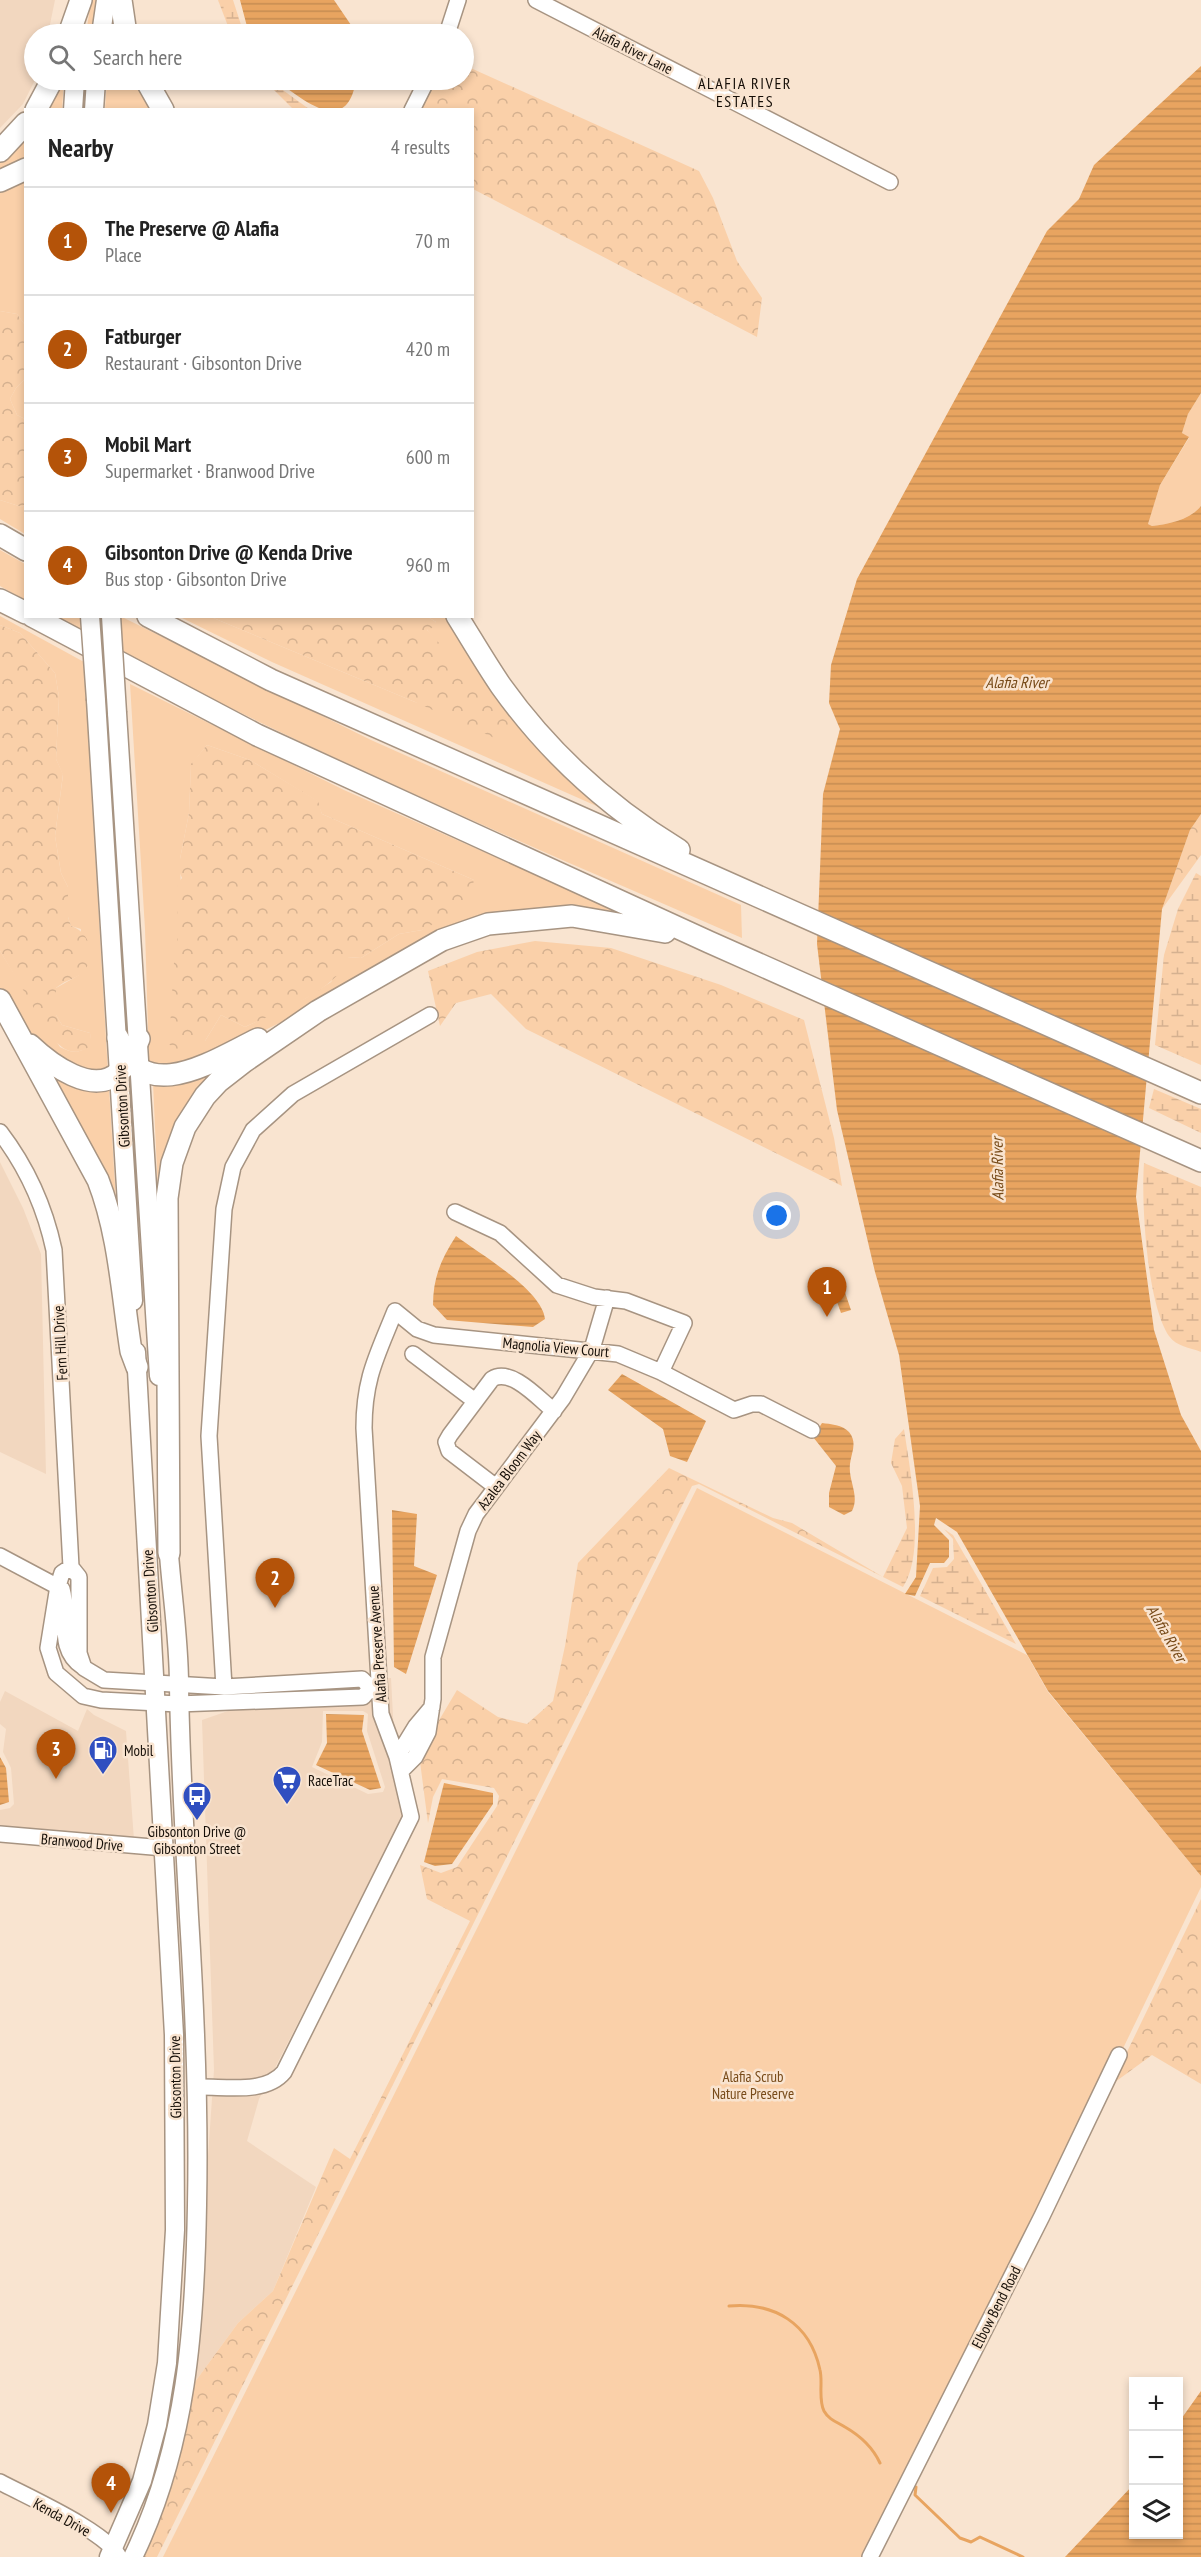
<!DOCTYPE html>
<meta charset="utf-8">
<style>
body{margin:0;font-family:"PT Sans Narrow",sans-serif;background:#f2f2f2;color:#222}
.controls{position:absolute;right:18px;bottom:18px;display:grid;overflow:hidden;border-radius:0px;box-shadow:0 3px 9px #0003}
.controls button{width:54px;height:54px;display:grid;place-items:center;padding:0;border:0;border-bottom:2px solid #e0e0e0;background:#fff;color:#222;font:30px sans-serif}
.you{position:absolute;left:777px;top:1216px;width:21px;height:21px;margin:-15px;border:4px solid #fff;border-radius:50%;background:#1a73e8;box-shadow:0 0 0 9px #1a73e833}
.badge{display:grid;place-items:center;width:39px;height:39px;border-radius:50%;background:#b45309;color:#fff;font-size:20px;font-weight:700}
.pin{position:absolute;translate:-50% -50px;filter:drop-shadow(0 2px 3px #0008)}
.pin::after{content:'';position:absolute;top:32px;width:21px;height:18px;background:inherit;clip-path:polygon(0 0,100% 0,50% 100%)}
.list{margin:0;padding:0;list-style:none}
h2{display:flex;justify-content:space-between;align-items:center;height:78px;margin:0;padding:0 24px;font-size:26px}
h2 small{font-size:20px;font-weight:400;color:#767676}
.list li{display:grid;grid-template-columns:39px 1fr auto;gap:18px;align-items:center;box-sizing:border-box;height:108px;padding:0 24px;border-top:2px solid #e0e0e0}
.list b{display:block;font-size:22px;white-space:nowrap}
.list p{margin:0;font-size:20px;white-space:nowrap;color:#767676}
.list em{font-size:20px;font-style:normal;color:#767676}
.icon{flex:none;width:33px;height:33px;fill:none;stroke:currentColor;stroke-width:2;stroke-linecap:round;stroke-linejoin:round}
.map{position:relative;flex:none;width:1201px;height:2557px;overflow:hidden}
.search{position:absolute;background:#fff;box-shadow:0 3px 9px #0003;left:24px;top:24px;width:450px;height:66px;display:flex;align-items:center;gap:15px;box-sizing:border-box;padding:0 21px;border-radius:33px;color:#767676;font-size:22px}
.panel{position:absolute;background:#fff;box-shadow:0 3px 9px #0003;left:24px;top:108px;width:450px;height:510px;border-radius:0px}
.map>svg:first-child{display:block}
</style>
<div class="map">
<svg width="1201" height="2557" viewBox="0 0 1201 2557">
<defs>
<pattern id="forest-crowns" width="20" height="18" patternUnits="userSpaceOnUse" patternTransform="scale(1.5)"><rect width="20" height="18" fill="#fad0a9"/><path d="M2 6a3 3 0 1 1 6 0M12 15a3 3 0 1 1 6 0" fill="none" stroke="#d5b190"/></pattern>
<pattern id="wetland-marsh" width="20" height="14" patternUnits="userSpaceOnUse" patternTransform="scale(1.5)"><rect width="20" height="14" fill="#fad0a9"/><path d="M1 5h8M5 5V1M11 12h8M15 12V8" fill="none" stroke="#d5b190"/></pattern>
<pattern id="water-rules" width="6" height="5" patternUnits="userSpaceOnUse" patternTransform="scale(1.5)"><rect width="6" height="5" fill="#e8a460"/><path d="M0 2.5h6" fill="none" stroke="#c68c52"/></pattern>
</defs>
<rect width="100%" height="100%" fill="#f9e4d0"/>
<path fill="#f2d7bf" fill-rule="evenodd" d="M0,0h55l-7,34h-14l1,46 -12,24 -23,24z
M0,1162l23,46 18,46 5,220 -46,-22z
M391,1678l5,95 7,45 -144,281 -12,42 69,46 -43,104 -35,32 -46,63 22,-316 -12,-350 26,-9v-4l135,-5 6,-23zM323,1711h40l5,3 -1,17 18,56 -2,5 -15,2 -56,-27 10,-25z
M5,1691l73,40 9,-22 7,6 32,16 8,109 -134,-11v-19l10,-2 4,-4 -3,-36 -8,-16 3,-23 -6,-5v-22z"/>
<path fill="#fad0a9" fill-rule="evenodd" d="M91,0h8l-5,34h-8z
M57,80h7l-2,29 -20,1z
M107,80h35l16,30h-53z
M25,131v31l-25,14v-19z
M25,174v151l-8,-11 -17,-3v-122z
M25,379v40l-8,-4 -7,-16 6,-11z
M1201,393v113c-11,14 -33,18 -49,20l-4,-2 1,-5 11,-34 29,-47 -7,-5 6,-19z
M0,500l22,7 3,-4v31l-25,-15z
M0,550l25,14v36l-25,-14z
M0,616l84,46 24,411 -18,2 -52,-30 -38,-54v-40l60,96c13,7 20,6 31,-2l-1,-12 -28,-8 -6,-10v-27l23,-13 2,-46 -10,-3 -3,-9v-30l-7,-14 -6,-37 8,-61 -7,-16 3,-62 -4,-24 -35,-40 -20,-8z
M55,617h67l249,123 370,165 1,33c-232,-101 -465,-199 -687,-321z
M180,617h31l204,85 97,21 -67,-70 -18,-23 9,-8 -8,-5h28l154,195 -338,-150z
M130,684l214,106 271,120v7l-90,-1 -211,90 -114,56 -18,7 -33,-6 -4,-134zM207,745l43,15 67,41 5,13 152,66 -52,50 -23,4 -38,24 -14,-1 -16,25 -25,16 -61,29 -24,-12 -16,26 -22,-83 -3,-99 9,-46 2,-48z
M42,1064l67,24 7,113z
M218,1065l-60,127 -5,-109z
M697,1488l330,167 21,37 153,184v11l-159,329 -172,341h-707z"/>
<path fill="url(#forest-crowns)" d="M464,65l235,106 14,27 24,63 25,37 -5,39 -284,-148 -1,-79h-54l16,-30h30z
M0,311l17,3 8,11v54l-9,9 -6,11 7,16 8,4 1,84 -4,4 -22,-7z
M211,617h217l8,5 -2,5 -7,3 86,93 -3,13 -9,5 -86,-39z
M0,625l20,8 35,40 4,24 -3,62 7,15 -8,62 6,37 7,14v30l3,9c22,7 27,37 7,50 -8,4 -15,6 -22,12v27l6,10 28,8 2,12c-18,13 -29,6 -42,-10l-50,-84z
M207,745l43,15 68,41 4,13 152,66 -6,26 -46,24 -23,4 -38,24 -13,-1c-8,33 -75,57 -103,70l-24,-12 -16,26 -28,10 -8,-7 5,-82 8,-4 -5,-5 1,-70 4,-5 -3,-7 1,-12 9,-46 2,-49z
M1201,814v41l-39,54 28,-79z
M535,941l76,7 110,37 83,35 30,118 8,48 -316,-157 -35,-35 -35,9 -16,23 -12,-55 49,-19z
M669,1468l104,50 19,5 91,54 -184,-93 -7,2 -535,1071h-17l52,-171 46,-63 35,-32 61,-143 16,11 120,-238 -43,-22 -7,-34 21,8 16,-6 40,-61 2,-10 -5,-8 -52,-9 -9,18 -5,26 -9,-69 38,-64 41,27 29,7 26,-23 12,-55 13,-83z
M1201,1899v185l-49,-29 -41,30z"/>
<path fill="url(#wetland-marsh)" d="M218,0h15l11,34h-13z
M264,80h5l40,29h-16z
M1196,873l5,3v189l-46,-20 9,-90 14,-46z
M1154,1089l47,20v24l-52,-25z
M1144,1163l57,24v165c-12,-5 -24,-5 -32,-16 -22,-32 -28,-133 -25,-173z
M904,1429c6,40 22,124 -1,158l-20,-10 24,-49 -5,-42 -11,-23 4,-24z
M944,1529l9,6 63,109 -96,-48 13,-28 14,-1 7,-8 -1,-20z"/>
<path fill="url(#water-rules)" d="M240,0h94l17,25 3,9h-105z
M1201,66v327l-13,21 -6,19 7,4 -29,48 -12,39 4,2c16,-2 38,-6 49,-20v308l-11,16 -28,79 -26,288 18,133 27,85 20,36v425l-153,-185 -91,-159 -21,-14 -2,7 15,15v17l-5,6h-14l-15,33 -10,-2 11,-17 4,-71 -21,-151 -24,-83 -38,-162 -20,-166 6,-150 17,-65 -11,-26 2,-38 26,-86 190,-348 32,-32 15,-34z
M276,80h80c-9,58 -53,20 -80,0z
M456,1236c24,18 86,54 89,83l-12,8 -86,-7 -14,-15c0,-27 8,-46 23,-69z
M841,1281l10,29 -10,3 -10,-28z
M622,1374l84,47 -19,41 -17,-6 -7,-27 -55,-39z
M822,1423c8,1 21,2 27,9 9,11 2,21 1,32 -2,17 10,31 2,47l-8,4 -15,-8v-14l7,-27 -23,-29z
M392,1510l25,4 -3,52 23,9 -31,99 -12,-7z
M326,1714l38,1 -2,16 19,57 -11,2 -54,-25 11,-22z
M0,1757l6,11 3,34 -9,3z
M444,1783l49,10v11l-41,60 -17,2 -11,-4z
M1201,2391v166h-136l68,-72 1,49h44l1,-112z"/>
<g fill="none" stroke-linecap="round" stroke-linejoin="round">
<path stroke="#e8a460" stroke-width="3" d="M729,2306c45,-4 81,17 91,64 3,12 -2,29 4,41 5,9 13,11 21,16 14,8 28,21 35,36
M916,2487l-1,8 45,43 11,4 9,-5 43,20"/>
<g stroke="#a79482" stroke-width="18">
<path id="minor" d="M536,0l354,182
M447,34l11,-34
M412,110l15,-30
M0,1132c26,34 45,76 54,118l17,317 8,10v76l5,15 20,12 120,7 138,-8 9,9
M455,1212l45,21 57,52 37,12 32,4 58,22 -23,49
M413,1354l62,47
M496,1487l-47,-36 -3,-9 4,-7 42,-56c19,-12 47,20 62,32
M0,1556l62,33c8,27 -7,60 21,78
M71,1567l-9,6 -4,13 -10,62 8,25 27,23 18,4 77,4 185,-7 8,-9h8
M224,1687l-15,-251 15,-227 9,-42 20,-37 40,-36 137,-79
M397,1757l19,-31 16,-19
M401,1771l14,-14 13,-25 5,-33v-42l35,-126 8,-17 87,-116 29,-49 15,-51
M0,1834l164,14
M197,2087c27,-1 68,8 87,-15l127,-255 -14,-60 -16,-43 -17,-286c0,-50 13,-72 31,-117l22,18 17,6 184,19 43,18 73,38 18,-6h9l51,26
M0,2482c28,15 107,50 119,75
M870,2557l172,-341 77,-161"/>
</g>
<g stroke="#a79482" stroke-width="21">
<path id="major" d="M101,34l5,-34
M73,110l2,-30
M94,110l2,-30
M96,700l37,601
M117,713l42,663
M109,2557l33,-76 15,-56 10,-62 8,-133 -1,-195 -38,-683
M133,2557c54,-111 62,-230 64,-352 2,-96 -2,-192 -8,-288 -4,-77 -9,-155 -10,-232 0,-48 -8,-96 -11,-144"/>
</g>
<g stroke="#a79482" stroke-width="24">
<path id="highway" d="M121,0l5,34
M69,34l12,-34
M146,80l17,30
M36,110l16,-30
M0,151l26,-28
M0,181l26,-12
M0,535l26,15
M0,600l26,13
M32,616l225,119 452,207 492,219
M148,616l123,64 930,413
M457,616c15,24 29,48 44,70 47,66 109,122 178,164
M0,1000l98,180c21,54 24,113 33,171l6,16
M118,1038c25,71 96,22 140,1
M30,1045c19,18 64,53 90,26 9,-9 14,-21 19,-32
M169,1553l-2,-355 5,-35 13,-36 20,-31 13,-14 27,-21 73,-50 124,-71 46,-16 84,-8 93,16"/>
</g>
<use href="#minor" stroke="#fff" stroke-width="15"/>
<use href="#major" stroke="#fff" stroke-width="18"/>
<use href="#highway" stroke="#fff" stroke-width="21"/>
<g stroke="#a79482" stroke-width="21" stroke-linecap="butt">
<path id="major-bridge" d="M90,616l6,84
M111,616l6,97"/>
</g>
<use href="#major-bridge" stroke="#fff" stroke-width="18"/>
</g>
<defs>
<g id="fuel-pin" transform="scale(1.5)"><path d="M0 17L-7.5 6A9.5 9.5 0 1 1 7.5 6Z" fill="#304fc0" stroke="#f9e4d0"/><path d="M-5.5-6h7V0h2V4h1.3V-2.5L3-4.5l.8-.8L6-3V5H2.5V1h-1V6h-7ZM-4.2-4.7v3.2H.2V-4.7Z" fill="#fff"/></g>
<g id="supermarket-pin" transform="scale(1.5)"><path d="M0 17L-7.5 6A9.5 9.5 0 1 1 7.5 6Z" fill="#304fc0" stroke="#f9e4d0"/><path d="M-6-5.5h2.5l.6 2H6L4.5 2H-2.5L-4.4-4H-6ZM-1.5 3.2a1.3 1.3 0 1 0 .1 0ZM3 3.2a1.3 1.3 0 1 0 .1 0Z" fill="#fff"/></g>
<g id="bus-pin" transform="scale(1.5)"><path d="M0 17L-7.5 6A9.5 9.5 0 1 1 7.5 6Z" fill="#304fc0" stroke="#f9e4d0"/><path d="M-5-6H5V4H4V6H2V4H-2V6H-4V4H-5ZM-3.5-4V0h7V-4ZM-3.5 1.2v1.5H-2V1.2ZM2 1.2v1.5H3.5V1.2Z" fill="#fff"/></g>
</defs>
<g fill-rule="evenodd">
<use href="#fuel-pin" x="103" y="1750"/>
<use href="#supermarket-pin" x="287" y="1780"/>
<use href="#bus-pin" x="197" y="1796"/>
</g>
<g text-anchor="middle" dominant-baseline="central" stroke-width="5" stroke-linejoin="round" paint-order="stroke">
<g font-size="15" fill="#150e07" stroke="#f9e4d0">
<text transform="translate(633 50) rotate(27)">Alafia River Lane</text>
<text transform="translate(122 1106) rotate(-93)">Gibsonton Drive</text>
<text transform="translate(60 1343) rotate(-93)">Fern Hill Drive</text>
<text transform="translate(556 1347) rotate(5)">Magnolia View Court</text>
<text transform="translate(509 1470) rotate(-53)">Azalea Bloom Way</text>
<text transform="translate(150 1591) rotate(-94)">Gibsonton Drive</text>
<text transform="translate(377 1644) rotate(-94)">Alafia Preserve Avenue</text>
<text transform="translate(82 1842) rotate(5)">Branwood Drive</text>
<text transform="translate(175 2077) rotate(-91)">Gibsonton Drive</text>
<text transform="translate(996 2307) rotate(-63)">Elbow Bend Road</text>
<text transform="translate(62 2517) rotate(29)">Kenda Drive</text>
</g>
<g font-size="15" fill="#150e07" stroke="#f9e4d0" text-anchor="start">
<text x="124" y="1750">Mobil</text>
<text x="308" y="1780">RaceTrac</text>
<text x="197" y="1831" text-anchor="middle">Gibsonton Drive @<tspan x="197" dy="17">Gibsonton Street</tspan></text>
</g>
<g font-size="15" fill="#784b19" stroke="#f9e4d0">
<text x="753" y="2076">Alafia Scrub<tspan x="753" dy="17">Nature Preserve</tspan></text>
</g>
<g font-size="16" letter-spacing="1.5" fill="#150e07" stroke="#f9e4d0">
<text x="745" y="83">ALAFIA RIVER<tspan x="745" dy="18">ESTATES</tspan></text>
</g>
<g font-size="16" font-style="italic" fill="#774a18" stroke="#f9e4d0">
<text x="1017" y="682">Alafia River</text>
<text transform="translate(997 1169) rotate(-91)">Alafia River</text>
<text transform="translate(1167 1633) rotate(60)">Alafia River</text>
</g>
</g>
</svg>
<div class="controls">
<button>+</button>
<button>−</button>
<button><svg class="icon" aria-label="layers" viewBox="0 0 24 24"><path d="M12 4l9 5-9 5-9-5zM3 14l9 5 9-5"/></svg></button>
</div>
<div class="you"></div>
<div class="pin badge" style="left:827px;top:1317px">1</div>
<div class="pin badge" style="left:275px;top:1608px">2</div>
<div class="pin badge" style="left:56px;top:1779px">3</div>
<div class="pin badge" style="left:111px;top:2513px">4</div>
<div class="search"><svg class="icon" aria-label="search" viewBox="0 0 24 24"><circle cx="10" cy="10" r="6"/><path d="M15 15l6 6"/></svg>Search here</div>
<section class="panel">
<h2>Nearby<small>4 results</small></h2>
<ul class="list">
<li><span class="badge">1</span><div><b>The Preserve @ Alafia</b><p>Place</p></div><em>70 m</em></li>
<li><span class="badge">2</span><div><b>Fatburger</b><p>Restaurant · Gibsonton Drive</p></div><em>420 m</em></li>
<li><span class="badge">3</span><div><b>Mobil Mart</b><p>Supermarket · Branwood Drive</p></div><em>600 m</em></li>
<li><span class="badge">4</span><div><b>Gibsonton Drive @ Kenda Drive</b><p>Bus stop · Gibsonton Drive</p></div><em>960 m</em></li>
</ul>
</section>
</div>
